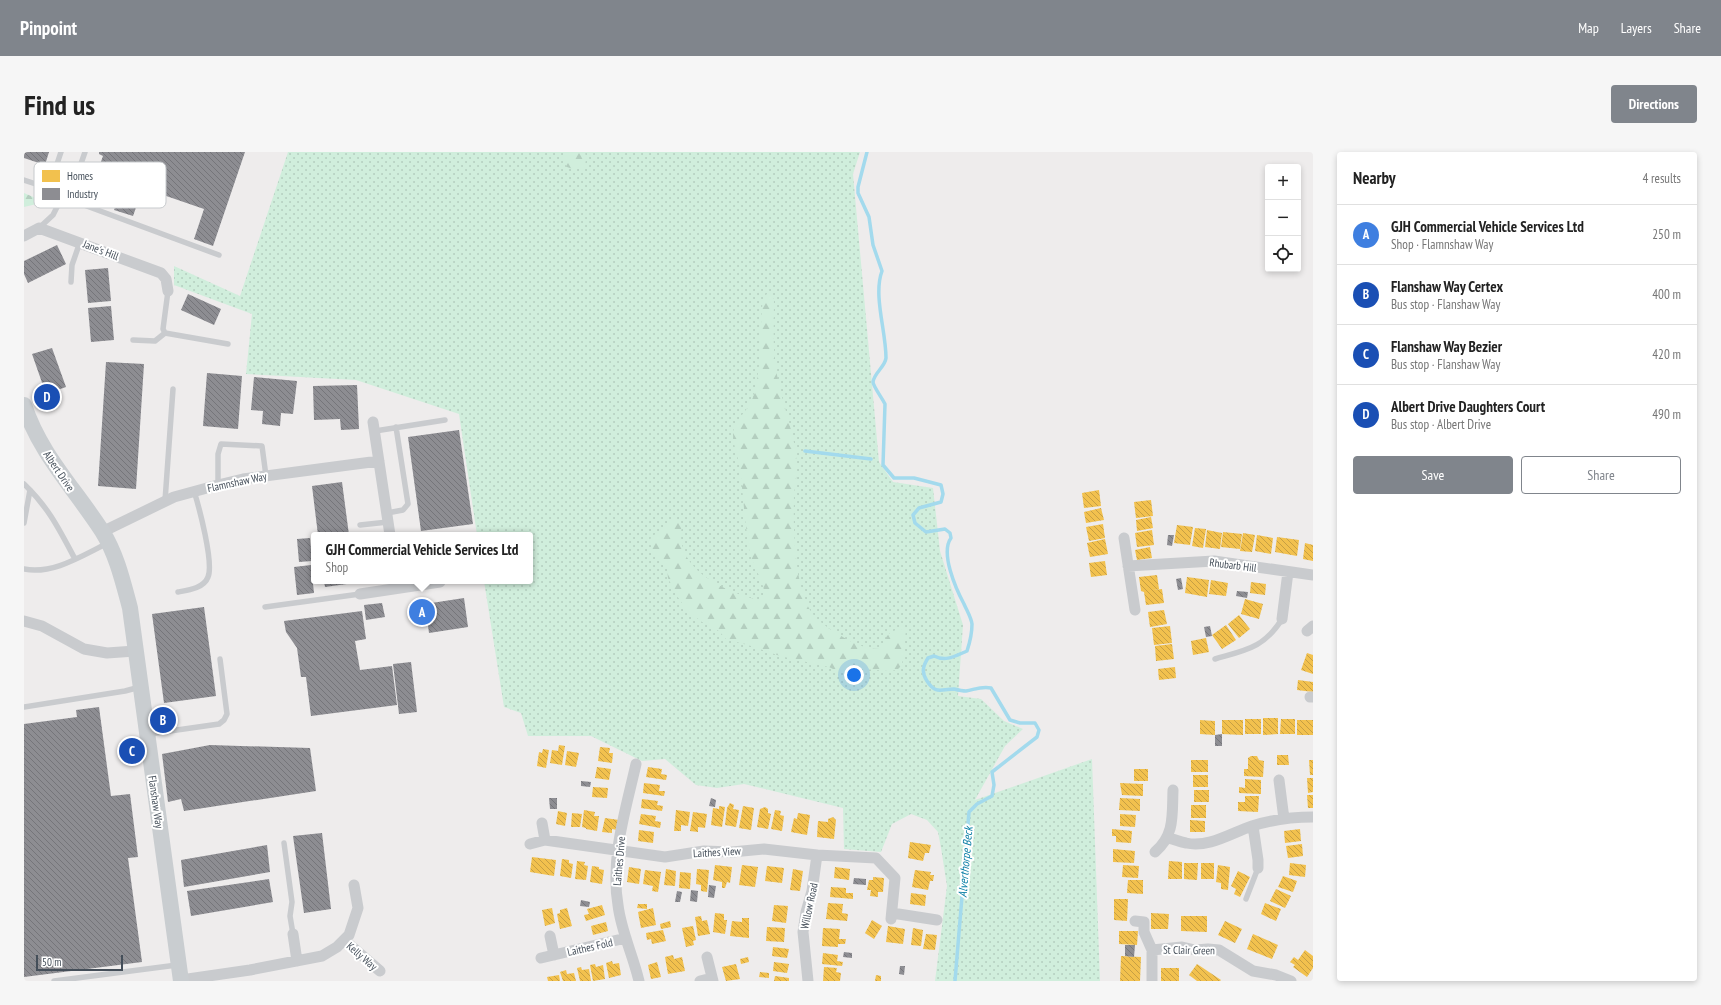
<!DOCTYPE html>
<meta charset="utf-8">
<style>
body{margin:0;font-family:"PT Sans Narrow",sans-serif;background:#f6f6f6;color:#222}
.controls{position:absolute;right:12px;top:12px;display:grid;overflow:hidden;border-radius:4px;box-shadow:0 2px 6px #0003}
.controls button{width:36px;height:36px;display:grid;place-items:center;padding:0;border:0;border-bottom:1px solid #e0e0e0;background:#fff;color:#222;font:20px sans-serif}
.scale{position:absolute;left:12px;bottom:10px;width:87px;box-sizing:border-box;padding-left:4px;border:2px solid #444e59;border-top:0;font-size:11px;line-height:14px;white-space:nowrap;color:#444e59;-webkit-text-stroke:3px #fff;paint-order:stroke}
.you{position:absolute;left:830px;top:523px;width:14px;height:14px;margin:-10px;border:3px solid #fff;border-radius:50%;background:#1a73e8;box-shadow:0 0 0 6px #1a73e833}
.badge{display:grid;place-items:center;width:26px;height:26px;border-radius:50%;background:#80858c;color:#fff;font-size:13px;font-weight:700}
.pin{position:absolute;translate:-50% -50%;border:2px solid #fff;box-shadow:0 1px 4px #0006}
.popup{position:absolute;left:287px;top:380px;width:222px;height:52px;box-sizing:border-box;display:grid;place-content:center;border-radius:4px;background:#fff;filter:drop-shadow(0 1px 3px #0005);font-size:13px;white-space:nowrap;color:#767676}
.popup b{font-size:15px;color:#222}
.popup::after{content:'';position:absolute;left:50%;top:100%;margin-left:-8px;border:8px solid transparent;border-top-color:#fff}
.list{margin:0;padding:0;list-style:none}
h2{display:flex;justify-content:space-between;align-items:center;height:52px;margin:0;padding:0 16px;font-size:17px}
h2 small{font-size:13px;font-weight:400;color:#767676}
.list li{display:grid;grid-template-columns:26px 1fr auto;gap:12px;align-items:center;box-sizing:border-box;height:60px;padding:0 16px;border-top:1px solid #e0e0e0}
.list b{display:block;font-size:15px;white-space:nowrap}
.list p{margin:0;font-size:13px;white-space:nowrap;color:#767676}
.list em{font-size:13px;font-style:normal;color:#767676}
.actions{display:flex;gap:8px;padding:12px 16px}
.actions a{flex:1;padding:9px 0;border:1px solid #80858c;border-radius:4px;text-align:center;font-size:14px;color:#80858c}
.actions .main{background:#80858c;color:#fff}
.icon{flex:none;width:22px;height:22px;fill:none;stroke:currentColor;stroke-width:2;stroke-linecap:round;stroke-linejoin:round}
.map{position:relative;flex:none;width:1289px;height:829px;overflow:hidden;border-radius:4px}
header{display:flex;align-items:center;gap:24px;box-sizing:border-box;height:56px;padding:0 20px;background:#80858c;color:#fff}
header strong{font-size:19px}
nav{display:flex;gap:22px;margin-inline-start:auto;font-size:14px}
.intro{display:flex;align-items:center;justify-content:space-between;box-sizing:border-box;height:96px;padding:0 24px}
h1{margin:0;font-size:28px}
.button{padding:10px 18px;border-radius:4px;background:#80858c;color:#fff;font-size:14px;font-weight:700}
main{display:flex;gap:24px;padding:0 24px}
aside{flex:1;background:#fff;border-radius:4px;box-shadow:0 2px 6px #0003}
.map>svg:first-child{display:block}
</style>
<header>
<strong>Pinpoint</strong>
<nav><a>Map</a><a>Layers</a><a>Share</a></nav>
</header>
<div class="intro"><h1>Find us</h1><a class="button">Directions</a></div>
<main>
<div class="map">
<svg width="1289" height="829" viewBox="0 0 1289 829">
<defs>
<pattern id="grass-dots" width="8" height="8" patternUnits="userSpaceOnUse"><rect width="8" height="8" fill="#d0eedc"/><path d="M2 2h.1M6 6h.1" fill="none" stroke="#b4cebf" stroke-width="1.8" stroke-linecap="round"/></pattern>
<pattern id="forest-firs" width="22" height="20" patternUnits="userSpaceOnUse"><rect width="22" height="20" fill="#d0eedc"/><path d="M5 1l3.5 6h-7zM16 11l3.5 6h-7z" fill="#b4cebf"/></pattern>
<pattern id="homes-back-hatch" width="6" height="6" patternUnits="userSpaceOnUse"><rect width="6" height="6" fill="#f2c14e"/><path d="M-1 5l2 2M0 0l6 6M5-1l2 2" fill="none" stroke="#c69f44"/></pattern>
<pattern id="industry-back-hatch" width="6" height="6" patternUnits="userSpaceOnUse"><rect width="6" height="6" fill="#8d8d92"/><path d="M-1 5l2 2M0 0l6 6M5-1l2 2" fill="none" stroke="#75757a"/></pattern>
</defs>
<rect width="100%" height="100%" fill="#eeecec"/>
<path fill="url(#grass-dots)" d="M264,0h572l-7,22 26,288 14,20 40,6 7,63 23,74 -5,71 23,3 23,22 19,8 -18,17 -30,54 117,-41 8,222h-165l12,-95 -6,-38 -3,-16 -11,-12 -16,-6 -19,10 -11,28 -37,-3 -1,-41 -99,-24 -27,4 -21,-3 -31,-26 -23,2 -51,-25h-63l-7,-23 -17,-6 -20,-126h46v-46h-53l-18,-121 -103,-34 -110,-6 6,-60 -78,-29v-19l66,30z"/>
<path fill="url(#forest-firs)" d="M539,0h22c3,16 -3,20 -18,15z
M0,41l21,9 -21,5z
M743,142l7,2c0,26 -2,54 3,79 5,30 19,60 20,92 0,9 -2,18 -3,27 -1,33 0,88 16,116 6,10 18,18 28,24 13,8 25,15 42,15 7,-14 9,-20 26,-20l-4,36 -5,5 -8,1 -26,-2 -26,2 -8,-4 -49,-11 -29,-10 -25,-7 -7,-8 -17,-9 -15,-12 -10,-14 -9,-18 -1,-9 -15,-19 -2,-8 1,-6 11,-4 4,-8 6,-5 6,2 4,4c-9,45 43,66 78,76l5,-2c0,-16 -10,-29 -15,-45 -5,-29 -7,-58 -10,-87 -2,-11 -7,-22 -7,-33 1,-15 16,-23 20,-37 10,-32 6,-66 10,-99z"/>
<path fill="url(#homes-back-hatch)" d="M1075,338l2,16 -17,2 -2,-15z
M1127,348l2,16 -17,2 -2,-16z
M1077,356l3,12 -18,3 -2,-11z
M1127,365l2,11 -16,3 -1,-11z
M1079,372l2,14 -16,3 -3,-14z
M1153,373l16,2 -3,18 -16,-2z
M1171,376l11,1 -3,19 -11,-2z
M1128,378l2,15 -17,2 -2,-14z
M1183,378l15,3 -2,16 -15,-2z
M1199,380l19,2 -2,15 -19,-2z
M1219,381l12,2 -3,17 -12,-1z
M1233,383l16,3 -2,16 -16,-3z
M1253,385l22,3 -2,16 -22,-4z
M1081,387l3,15 -18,3 -3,-14z
M1281,391l8,2v16l-10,-2z
M1126,395l2,11 -15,2 -2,-10z
M1081,409l2,14 -16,2 -2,-14z
M1133,423l2,14 -6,1 9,-1 2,14 -18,2 -2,-13 -3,-1 -2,-14z
M1163,425l22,3 -2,17 -22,-4z
M1187,428l17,3 -2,13 -17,-2z
M1227,430l15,2 -1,11 -15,-2z
M1221,447l18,5 -4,15 -18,-5z
M1140,458l3,14 -17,3 -2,-15z
M1215,463l11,14 -11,9 -11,-14z
M1202,473l10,15 -14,9 -10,-14z
M1146,474l2,17 -18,2 -2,-17z
M1182,486l3,14 -16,3 -2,-14z
M1148,492l2,15 -18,2 -1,-15z
M1283,501l6,2v19l-12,-4z
M1151,515l1,11 -17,2 -1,-11z
M1274,528l15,2v10l-16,-2z
M1239,566h15v16l-15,1z
M1221,567h16v15h-16z
M1257,567h14v15h-15z
M1176,568l15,1v14l-15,-1z
M1198,568h21v15l-21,-1z
M1273,568h16v15h-16z
M535,593l6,1 -3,19 -12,-2 2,-13 6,1z
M576,595l10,1 -1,5h4l-1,10 -14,-2z
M519,597l6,1 -3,18 -9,-2 2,-14 3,1z
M543,599l12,2 -3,14 -11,-2z
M1253,603h11l1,10h-12z
M1227,604h6l2,4 5,1 -1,16 -19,-1v-7h4v-11z
M1167,608h17v12h-17z
M1285,608h4v15h-3z
M573,615l14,2 -2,11 -14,-2z
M624,615l14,2 -1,5 6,1 -1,5 -20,-3z
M1110,617h14v12h-14z
M1169,623h15v12h-15z
M1283,626h6v14l-5,1z
M1221,627l16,1v14l-22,-1v-6l6,1z
M620,631l16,2 -1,6h6l-1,5 -21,-3z
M1096,631l23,1v12l-21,-1z
M569,635l15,1 -1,10 -15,-1z
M1170,638h15v12h-15z
M1283,643h6v13h-5z
M1221,644h14l-1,16 -20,-1v-9h7z
M1096,646l20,1v12l-21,-1z
M618,647l16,2 -1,4 6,1 -1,5 -21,-3z
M706,651l4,2 -1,4 6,1 -3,17 -11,-2 2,-17z
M1167,653h15v13h-15z
M695,654l6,1 -3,20 -11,-2 2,-17 6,1z
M719,654l11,2 -3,22 -12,-2z
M741,655l3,2v4l3,1 -3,15 -11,-2 3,-18z
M560,658l11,2 -1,4h5l-2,15 -11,-2v-1l-4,-1z
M652,658l14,2 -2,14 -7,-1v6h-7z
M751,658l6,1 -1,4 4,1 -2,15 -11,-2z
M534,659l9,2 -2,13 -9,-2z
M669,660l14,2 -2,14 -7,-1v5l-8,-1z
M548,661l10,1 -2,13h-9z
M774,661l12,2 -3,20 -16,-3 3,-14 3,1z
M617,662l15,2 -1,5 6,1 -1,6 -21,-4z
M1096,662l16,1 -1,12 -15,-1z
M809,665l3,3 -2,19 -17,-2 1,-16 10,1v-3z
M581,666l14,2 -2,10 -5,-1v4l-10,-1z
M1166,668l15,1v11h-15z
M1088,677l20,2 -1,12 -15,-1v-6h-4z
M1276,677l1,12 -16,2 -1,-12z
M615,678l15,2 -1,11 -15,-2z
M886,690l21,3 -2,8h-4l-2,8 -15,-3z
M1278,692l1,12 -15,2 -2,-12z
M1089,697l22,2 -1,12 -21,-1z
M508,705l24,3 -2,16 -24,-4z
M538,707l7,1v3l4,1 -2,14 -11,-2z
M553,709l8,1 -1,3 4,1 -2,14 -11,-1z
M1145,709l13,1v17h-14z
M1160,711h14l-1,17 -13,-1z
M1177,711h13v16h-13z
M1266,711l16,2 -1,12 -16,-2z
M691,713l17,2 -2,16 -3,-1 -2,6h-3v-6l-9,-2z
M718,713l16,2 -3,20 -16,-2z
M1099,713l16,1 -1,12 -16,-1z
M1194,713l12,2 -2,23 -7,-1v-6l-5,-1z
M568,714l7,1v2l5,1 -2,14 -12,-2z
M743,714l17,2 -2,15 -17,-2z
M605,715l12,2 -2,15 -12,-2z
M811,715l15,2 -1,11 -15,-2z
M642,717l10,2 -1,15 -11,-1z
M673,717l12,1 -2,22 -6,-1v-6l-5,-1z
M769,717l10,2 -3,20 -10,-1z
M621,718l16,2 -3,20 -6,-1 1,-5 -10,-2z
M891,718l16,2 -1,3h4l-1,6h-3l-2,9 -16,-3z
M1214,719l12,6 -10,20 -6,-3 2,-5 -5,-3z
M656,720l11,1 -1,16 -11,-1z
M1259,724l14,5 -4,11 -15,-5z
M849,725l11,1 -1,14h-5v5l-8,-1 1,-6h-4l2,-10h4z
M1104,728h15v14l-16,-1z
M807,735l15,1v5h7v6l-23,-2z
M1252,737l15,7 -6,12 -15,-7z
M887,741l15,2 -1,11 -15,-2z
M1090,747h14l-1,22 -13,-1z
M804,751l15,1 -1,9 6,1 -1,7 -21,-2z
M1241,751l16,6 -5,12 -15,-7z
M614,752h9v5l-10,-1z
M578,753l3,10 -19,6 -2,-6 5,-1 -2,-5z
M750,753l14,1 -2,17 -14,-2z
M528,756l3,15 -10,3 -3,-16z
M543,756l5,18 -12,3 -3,-15 3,-1v-3z
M629,756l3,17 -15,3 -3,-16z
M691,761l9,1v6h3l-2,14 -12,-2z
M1127,761l18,1 -1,15h-17z
M677,764l1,5 5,-1 3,14 -12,2 -3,-19z
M1157,764h26v16l-26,-1z
M718,766h7v20l-19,-2 2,-15 10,1z
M848,768l10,6 -8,13 -9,-6z
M646,769l1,6 -10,2 -1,-5z
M1201,769l17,8 -7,14 -17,-8z
M582,770l2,9 -15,4 -2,-9z
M669,774l3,14 -3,1 1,4 -8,2 -4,-19z
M864,774l17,3 -2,15 -17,-2z
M743,775l18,1 -1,14 -18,-1z
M799,776l17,1 -1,10h7l-1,5h-7v3l-16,-1z
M889,776l10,2 -2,16 -10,-1z
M639,778l3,11 -14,3 -1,-5 -4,1 -1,-7z
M1095,779h19l-1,14 -18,-1z
M902,782l11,1 -2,15 -12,-1z
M1229,782l25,11 -6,14 -25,-10z
M749,795l16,2 -2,9 -15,-2z
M1281,798l8,6v12l-6,9 -14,-10 2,-2 -5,-3 4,-5 4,3z
M799,801l15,2 -1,6 6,1 -1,4 -20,-2z
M649,803l1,4 8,-2 3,14 -17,3 -3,-17z
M1097,804l20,1 -1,24h-20z
M724,805l1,5 -8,2 -1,-5z
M588,809l1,3 6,-1 2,12 -12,3 -3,-15z
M633,810l4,15 -10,2 -3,-14z
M750,810l15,2 -2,9 -14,-2z
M571,812l1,3 7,-2 2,14 -12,2 -3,-16z
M712,812l4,15 -14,2 -4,-14z
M1173,812l24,16 -1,1h-23l-8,-6z
M557,815l1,3 7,-1 2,12h-11l-3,-13z
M800,815l13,1 -1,4 5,1 -1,8h-17z
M1137,816h18v13h-18z
M542,818l1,4 7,-1 2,8h-13l-3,-9z
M736,820l9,1v5l-10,-1z
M535,823l1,6h-12l-1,-4z
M852,823l5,1v5h-6z
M751,824l14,2v3h-15z"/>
<path fill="url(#industry-back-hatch)" d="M0,0h25l-4,13 -21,-7z
M75,0h146l-32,94 -19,-7 10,-30 -61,-21 -10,28 -19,-6 11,-31 -27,-9 5,-14 -4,-2z
M33,93l9,19 -38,19 -4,-9v-13z
M84,116l3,33 -23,2 -3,-33z
M164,142l33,15 -7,16 -33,-15z
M87,154l3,34 -23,2 -3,-34z
M28,196l14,39 -20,7 -14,-40z
M82,210l38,2 -8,125 -38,-3z
M183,221l35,3 -4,53 -35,-3z
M230,225l43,4 -4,33 -12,-1 -1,13 -18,-2 1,-13 -12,-1z
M333,233l2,44 -18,1 -1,-11 -26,1 -1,-34z
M435,278l14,94 -52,7 -13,-94z
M318,330l7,53h-31l-6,-49z
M1144,383h6l-2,11 -5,-1z
M286,386l2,23 -13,1 -2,-23z
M287,413l3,28 -17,2 -3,-28z
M1157,426l2,11 -5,1 -2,-11z
M300,429h30v2l-29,4z
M1213,439l11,1 -1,6 -11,-2z
M440,446l4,29 -39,6 -4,-29z
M358,451l3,14 -19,3 -2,-15z
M180,455l12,89 -52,7 -12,-89z
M338,459l4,28 -11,2 5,29 32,-4 5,39 -86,11 -5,-39h-5l-4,-29 -11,-16 -2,-11z
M1186,474l2,10 -6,1 -2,-10z
M387,510l6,50 -18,2 -6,-50z
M75,555l12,89 19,-2 8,63 -10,1 14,104 -118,15v-253l53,-7 -1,-7z
M1198,582v12h-7v-11z
M186,593l100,3 6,43 -132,20 -3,-12 -13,3 -6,-48z
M557,629l10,1 -1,5 -9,-1z
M525,646h8v11h-7z
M687,646l5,2 -1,7 -6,-1z
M298,681l9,76 -27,4 -11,-77z
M243,693l3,27 -86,15 -3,-27z
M830,726l12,1v6l-13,-1z
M245,727l4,23 -82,14 -4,-25z
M685,733l7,1 -2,12 -6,-1z
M667,738l7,1 -1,11 -7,-1z
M653,739l5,1 -2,10h-5z
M557,748l9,2 -1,5 -9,-1z
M1101,793h10l-1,12 -9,-1z
M820,800l8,1v5l-9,-1z
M876,814h5l-1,9 -5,-1z"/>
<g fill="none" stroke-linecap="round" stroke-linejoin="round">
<path stroke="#a3daed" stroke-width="3.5" d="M843,0l-9,35v6l11,24 4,28 9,26c-9,24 4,60 4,87 -1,9 -12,15 -13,24 0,4 9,16 12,22l-2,61 11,13h20l27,7 2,9 -2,8 -22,6 -6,7 2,8 11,9 19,-3 5,4 1,5c-11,15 5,51 13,66 3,7 7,13 8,20 0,10 -2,18 -5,27 -12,5 -21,11 -33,5l-6,2c-5,8 -7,14 -1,23 9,14 14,8 27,8 4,1 8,2 12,2 10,-2 16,-5 25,-3l19,32 10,3h15l4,7 -2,7 -45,35 2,13 -2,11 -15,8 -8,8 -14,169
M781,299l66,8"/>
<path stroke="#c9cbce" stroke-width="5.5" d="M0,28l21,7 11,-2
M34,41l18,-15 9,-26
M34,47l26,6 135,50
M15,76l14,-13 5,-10 -3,-35 6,-18
M47,130l1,-17 8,-23
M144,139l-5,38 2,4 63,11
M109,188l22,1 10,-8
M351,279l70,-11
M0,332c25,24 35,45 51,75
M194,333v-31l3,-10 41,2 4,30
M141,349l8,-112
M363,361l16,-3 5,-6 -12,-77
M0,371l6,-33
M336,373l28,-3
M0,417c29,6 59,-14 84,-26
M154,440c11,-2 26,-4 30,-15 6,-14 -9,-70 -14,-86
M241,455l95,-13
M1191,507c31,-9 49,-11 67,-40
M0,555l101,-16 15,-4
M125,582l70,-10 5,-4 3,-6 -7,-55
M260,691l8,59 -2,14 3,18
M1222,747l12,-31
M30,829l123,-16"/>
<path stroke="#c9cbce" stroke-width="11" d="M0,84l15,-8 122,45 5,6 2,12
M349,270l17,113
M78,380l72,-35 44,-12 25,-6 136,-18
M1100,386l11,72
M1104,414l86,-5 99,14
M336,442l80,-12
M1258,467l6,-47
M0,469l18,5 42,23 23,4 28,-2
M1283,479l6,-5
M1286,545h3
M612,612c-10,45 -26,94 -18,141 3,26 15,50 21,76
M1255,628l5,39
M518,671l3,17
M1229,674l5,34v8
M1144,686c6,1 12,4 18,5 23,5 45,-10 66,-17 19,-6 41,-9 61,-9
M506,692l15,-4 120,17 39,-6 28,1 32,-3 53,6 59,3 19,20 -4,41
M1131,700c20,-17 17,-37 18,-62
M868,761l45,7
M1111,769l9,1v10l8,18v31
M269,782l4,27
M526,784l4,19
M320,788l36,31
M1128,798l30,-3 13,3 13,-1 11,1 34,21 23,4 15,6
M683,805l6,24
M517,806l85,-20
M157,828l69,-10 72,-14 15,-9 12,-12 9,-27 -4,-23
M676,829l12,-3
M784,829l-5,-49 3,-20 6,-21 5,-36"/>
<path stroke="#c9cdd0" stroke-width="16" d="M0,253c16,49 51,84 78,126 15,24 21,51 28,77l51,373"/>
</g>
<g text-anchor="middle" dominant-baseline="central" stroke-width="4" stroke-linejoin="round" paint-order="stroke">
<g font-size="11" fill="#444e59" stroke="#fff">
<text transform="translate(77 98) rotate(21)">Jane's Hill</text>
<text transform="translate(35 319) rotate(56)">Albert Drive</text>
<text transform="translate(213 330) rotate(-12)">Flamnshaw Way</text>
<text transform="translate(1209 413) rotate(7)">Rhubarb Hill</text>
<text transform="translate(132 650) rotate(82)">Flanshaw Way</text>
<text transform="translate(693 700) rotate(-3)">Laithes View</text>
<text transform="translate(595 709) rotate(-85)">Laithes Drive</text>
<text transform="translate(785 754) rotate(-78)">Willow Road</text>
<text transform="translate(566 795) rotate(-13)">Laithes Fold</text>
<text transform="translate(1165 798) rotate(1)">St Clair Green</text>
<text transform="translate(338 804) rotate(41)">Kelly Way</text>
</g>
<g font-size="12" font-style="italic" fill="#0a7fa6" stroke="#fff">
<text transform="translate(941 710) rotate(-85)">Alverthorpe Beck</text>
</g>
</g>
<rect x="10" y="10" width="132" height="46" rx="6" fill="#fff" stroke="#c7cacd" stroke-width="1"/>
<rect x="18" y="18" width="18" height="12" fill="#f2c14e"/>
<rect x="18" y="36" width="18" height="12" fill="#8d8d92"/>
<g font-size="11" fill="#444e59">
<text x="43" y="28">Homes</text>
<text x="43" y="46">Industry</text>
</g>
</svg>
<div class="controls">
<button>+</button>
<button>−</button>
<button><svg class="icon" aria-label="locate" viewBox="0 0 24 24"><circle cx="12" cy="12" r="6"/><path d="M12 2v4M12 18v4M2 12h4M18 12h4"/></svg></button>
</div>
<div class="scale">50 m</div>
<div class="you"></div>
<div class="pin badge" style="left:398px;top:460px;background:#3f7fe0">A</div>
<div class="popup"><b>GJH Commercial Vehicle Services Ltd</b>Shop</div>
<div class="pin badge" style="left:139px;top:568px;background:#1a4fb4">B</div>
<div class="pin badge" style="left:108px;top:599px;background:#1a4fb4">C</div>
<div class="pin badge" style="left:23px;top:245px;background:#1a4fb4">D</div>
</div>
<aside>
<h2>Nearby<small>4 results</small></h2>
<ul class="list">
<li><span class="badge" style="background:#3f7fe0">A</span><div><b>GJH Commercial Vehicle Services Ltd</b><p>Shop · Flamnshaw Way</p></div><em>250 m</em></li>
<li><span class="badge" style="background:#1a4fb4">B</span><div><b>Flanshaw Way Certex</b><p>Bus stop · Flanshaw Way</p></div><em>400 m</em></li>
<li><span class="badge" style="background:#1a4fb4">C</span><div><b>Flanshaw Way Bezier</b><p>Bus stop · Flanshaw Way</p></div><em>420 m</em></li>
<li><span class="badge" style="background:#1a4fb4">D</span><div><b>Albert Drive Daughters Court</b><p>Bus stop · Albert Drive</p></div><em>490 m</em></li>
</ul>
<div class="actions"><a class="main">Save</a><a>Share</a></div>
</aside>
</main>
